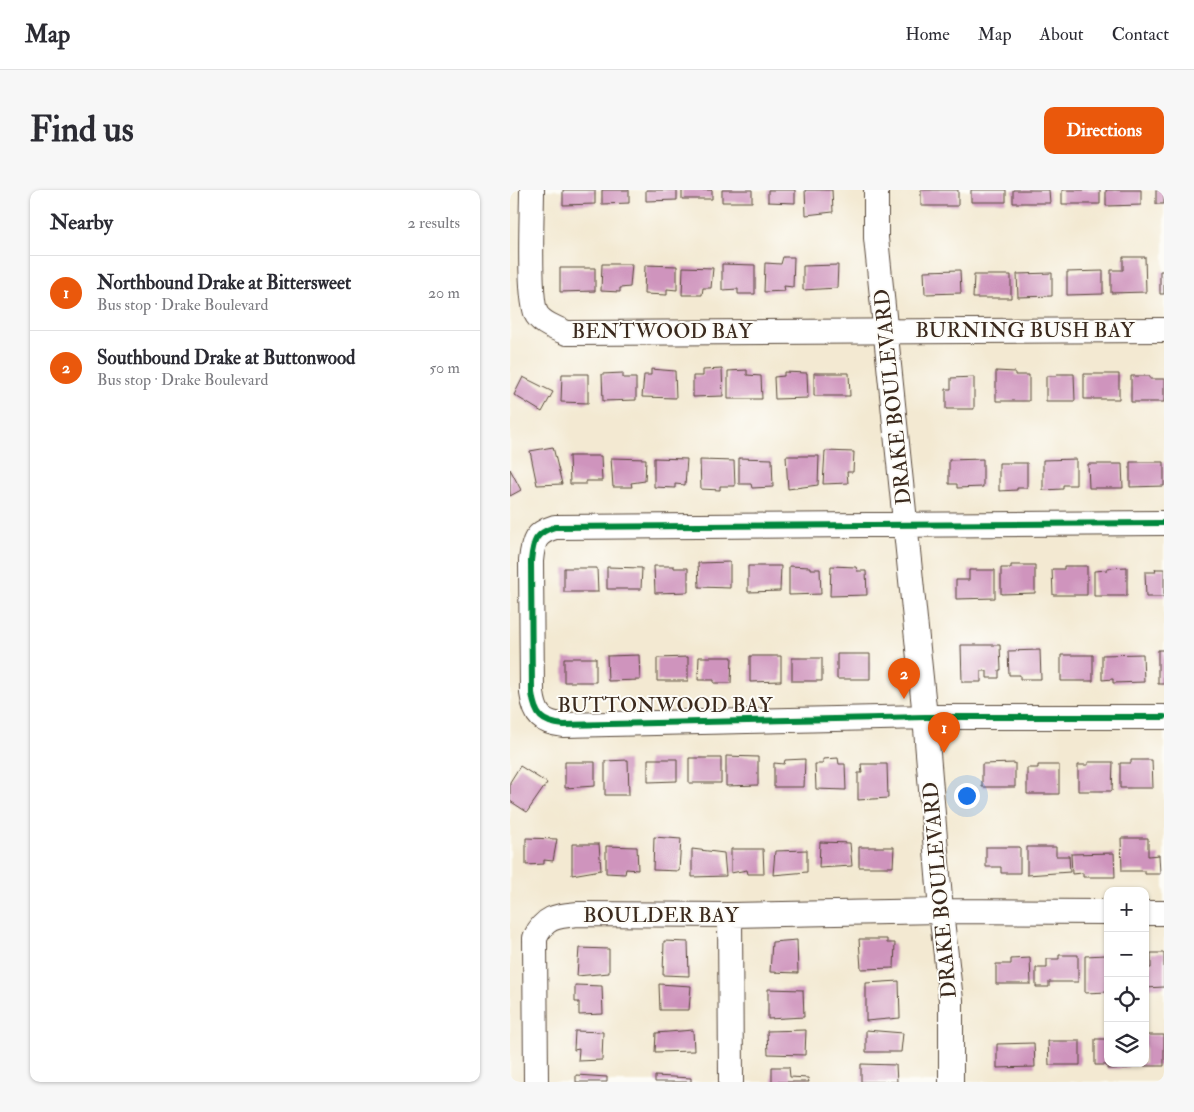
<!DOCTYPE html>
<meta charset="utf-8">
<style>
body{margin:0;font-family:"IM FELL Double Pica",serif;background:#f7f7f7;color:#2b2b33}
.controls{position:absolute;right:15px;bottom:15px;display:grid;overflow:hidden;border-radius:10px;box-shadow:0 1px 4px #0004}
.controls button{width:45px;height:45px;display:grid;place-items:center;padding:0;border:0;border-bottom:1px solid #e1e1e2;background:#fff;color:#2b2b33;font:25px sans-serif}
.you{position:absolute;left:456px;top:605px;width:18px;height:18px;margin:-12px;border:4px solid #fff;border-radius:50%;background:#1a73e8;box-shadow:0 0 0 8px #1a73e833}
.badge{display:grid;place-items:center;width:32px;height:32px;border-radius:50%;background:#ea580c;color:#fff;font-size:16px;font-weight:700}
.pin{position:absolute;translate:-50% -41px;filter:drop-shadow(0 1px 2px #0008)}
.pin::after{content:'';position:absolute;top:26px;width:18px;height:15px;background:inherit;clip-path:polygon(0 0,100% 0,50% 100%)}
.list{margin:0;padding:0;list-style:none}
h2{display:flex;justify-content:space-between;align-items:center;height:65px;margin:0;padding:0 20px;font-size:21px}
h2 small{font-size:16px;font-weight:400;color:#7c7c81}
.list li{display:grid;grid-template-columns:32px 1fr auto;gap:15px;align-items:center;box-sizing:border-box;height:75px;padding:0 20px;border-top:1px solid #e1e1e2}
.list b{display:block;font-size:19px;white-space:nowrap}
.list p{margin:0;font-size:16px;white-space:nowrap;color:#7c7c81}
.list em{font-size:16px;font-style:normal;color:#7c7c81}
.icon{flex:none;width:28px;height:28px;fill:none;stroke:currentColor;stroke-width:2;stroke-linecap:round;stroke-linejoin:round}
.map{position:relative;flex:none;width:654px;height:892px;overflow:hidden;border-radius:10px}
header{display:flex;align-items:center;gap:30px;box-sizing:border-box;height:70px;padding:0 25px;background:#fff;border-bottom:1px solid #e1e1e2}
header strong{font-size:24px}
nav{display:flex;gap:28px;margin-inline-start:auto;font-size:18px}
.intro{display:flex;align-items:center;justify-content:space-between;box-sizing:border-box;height:120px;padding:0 30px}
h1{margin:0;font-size:35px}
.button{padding:12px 22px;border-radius:10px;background:#ea580c;color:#fff;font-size:18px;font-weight:700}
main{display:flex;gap:30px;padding:0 30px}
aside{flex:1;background:#fff;border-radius:10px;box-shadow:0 1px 4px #0004}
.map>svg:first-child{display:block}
</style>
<header>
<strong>Map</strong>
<nav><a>Home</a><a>Map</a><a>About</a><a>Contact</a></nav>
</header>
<div class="intro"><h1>Find us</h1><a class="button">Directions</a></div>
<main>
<aside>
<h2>Nearby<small>2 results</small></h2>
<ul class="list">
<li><span class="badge">1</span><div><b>Northbound Drake at Bittersweet</b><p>Bus stop · Drake Boulevard</p></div><em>20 m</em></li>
<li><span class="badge">2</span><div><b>Southbound Drake at Buttonwood</b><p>Bus stop · Drake Boulevard</p></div><em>50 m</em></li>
</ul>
</aside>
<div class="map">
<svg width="654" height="892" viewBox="0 0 654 892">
<rect width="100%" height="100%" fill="#fdfcf7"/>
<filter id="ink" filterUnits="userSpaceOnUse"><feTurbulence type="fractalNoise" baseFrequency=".02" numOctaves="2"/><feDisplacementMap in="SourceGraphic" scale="10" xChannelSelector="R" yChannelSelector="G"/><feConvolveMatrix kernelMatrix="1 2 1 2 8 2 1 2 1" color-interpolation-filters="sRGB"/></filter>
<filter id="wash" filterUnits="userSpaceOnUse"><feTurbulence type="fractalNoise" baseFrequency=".0096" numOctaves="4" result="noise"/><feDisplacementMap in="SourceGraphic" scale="20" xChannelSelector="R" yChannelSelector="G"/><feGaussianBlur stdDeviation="1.12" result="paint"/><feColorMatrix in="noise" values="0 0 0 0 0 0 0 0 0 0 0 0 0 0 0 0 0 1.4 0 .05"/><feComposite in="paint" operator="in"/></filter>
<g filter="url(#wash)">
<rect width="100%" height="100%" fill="#f3e9d2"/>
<g id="blocks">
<path fill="#cf94bd" d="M53,0h32v14l-32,1z
M92,0h27v13l-27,1z
M136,0h31v10l-31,1z
M172,0h30v9h-30z
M212,0h30v12h-30z
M258,0h27v13l-27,-1z
M295,0h27l1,22 -27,3z
M411,0h37v16h-37z
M461,0h35v12h-35z
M503,0h36l1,13h-37z
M552,0h38v14h-38z
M596,0h35v15l-35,1z
M646,0h8v14h-8z
M273,67h11l-1,30 -9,-1 1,5 -21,1 1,-29 16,1z
M613,67h22l1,35 -35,1v-23h12z
M92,74h30l-2,23 -10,1v4l-19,-1z
M212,74l33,1v29h-17v-5l-16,1z
M135,75l32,1v24l-10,-1v6l-23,-1z
M328,75l-1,23 -34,2v-24z
M173,77l30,1 -2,20h-8l-1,7h-20z
M50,78h35v23l-35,1z
M450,80l1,23 -36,1 -1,-23z
M593,81v23l-36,1v-23z
M650,81h4v23h-4z
M542,83v23l-34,1 -1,-23z
M464,85h37v23h-38z
M141,179l24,2 1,27 -34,-1 2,-22h7z
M212,179l1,27 -30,1v-21h10v-6z
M237,180v5l14,1 1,23h-34v-28z
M486,181l19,1v3h14v26h-33z
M274,182l23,1 1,25 -33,1 -1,-22 10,-1z
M113,183v5h13v22l-33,1 -1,-27z
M304,183h35l1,23h-36z
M52,184h26v29l-27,-1z
M547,184h17l1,27h-29v-25h11z
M574,184h35v25h-35z
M621,186h19v3h14v23h-33z
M13,187l30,15 -11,20 -28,-17z
M464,187v32h-28v-20h5v-11z
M43,257l9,37 -25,1 -7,-34z
M315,261l29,1 -1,20h-6l1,11 -25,1z
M59,266h32l1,25h-16v3h-16z
M276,266h33l-1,29 -30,4z
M101,268l35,1 -1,22 -14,2 1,4h-19z
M144,268l33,1 -2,26 -10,-1v4l-21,-1z
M229,268l33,1 1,28 -21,1 -1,-4h-12z
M473,269v28l-26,1v-4h-8v-24z
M566,269v26h-13v4l-20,1v-30z
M190,270l34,1 1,25h-15v4l-19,-1z
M620,272h34v24l-34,1z
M489,273h28v25h-10v2l-18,1z
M578,274h34l1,24h-34z
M0,279l11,21 -11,6z
M220,372v26l-31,-1 -1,-24z
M501,375h24v28l-34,1v-26h10z
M144,376h20v2h14v24l-33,1z
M238,376h33l-1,25 -32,1z
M279,376l21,1v2h10l1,25 -32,1z
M321,376l25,1 1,4h9l1,24 -37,1z
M554,376h23v29h-34l-1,-26h12z
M97,377l35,1 -1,21h-34z
M617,377v29h-33v-25l13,-1v-2z
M54,378h33l1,24h-34z
M645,379h9v28h-18l-1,-25h11z
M459,380h26v28l-39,1v-19h13z
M451,455h39l1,25h-2v8h-12v-7h-6v11h-19z
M530,460l1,29h-21v-4h-11l-1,-24z
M648,460h6v34h-6z
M327,464h33v25h-33z
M633,464l1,28 -31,1v-4l-11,1v-25z
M129,465l1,25 -32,1 -1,-25z
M551,465h32v26h-32z
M240,466h31v25l-31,1z
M178,467v24h-31v-23z
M189,467h33l-1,26h-17v-3h-16z
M54,468h32v24h-32z
M282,468h30v23h-30z
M216,566l32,1v28l-32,1z
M179,568h32v25h-32z
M328,568l1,6h6l1,26 -30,-1 -1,-25h8v-5z
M138,569h29v22l-29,1z
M295,569l-1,28h-30v-24l10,1 1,-4z
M118,570l1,35h-24v-34z
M621,570h21l1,28h-33v-25h11z
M55,572h30v24l-30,2z
M578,572h25l-1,29h-34v-26h10z
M505,573v24h-33v-23z
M351,574h26l1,34 -30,2v-27h4z
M528,575h21v29h-32v-26h11z
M10,576l27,17 -20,29 -17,-11v-19z
M144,647l27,2 -2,32 -26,-1z
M16,648l31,1 -4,22 -9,-1v4l-18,1z
M611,648h27v18l11,-1 1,19h-15v-3h-23z
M310,652l30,1 2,23 -33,2z
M62,654h27l2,26 -29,5z
M96,656l31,1 1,23 -12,-1 -1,5 -19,-1z
M349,657h35l-1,20h-34z
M476,657h34v26h-19v-6h-15z
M517,657h29v9h13l1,16 -43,3z
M182,659l32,4 2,23 -34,1z
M221,659h32l1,25h-16l-1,-4 -16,3z
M297,660v22l-34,3 2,-24z
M604,663l1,24h-32v-4l-11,1 -1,-20z
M349,749h28v4h8l-1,25 -33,1z
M287,750l1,33 -28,-1 2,-30z
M154,751l24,1 1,34 -26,-1z
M69,758l30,1v24l-32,3z
M641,763h13v34l-19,1v-20h6z
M549,765h19v27h-29v5h-13v-19h11v-9h12z
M596,765l2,37 -23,1v-37z
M520,768l1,26h-35v-20h15v-5z
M389,791l1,37 -34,3v-38z
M149,794l32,2 -2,24h-29z
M65,795l27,1 1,28 -24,1v-13h-4z
M258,799l35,1 1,27 -36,2z
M183,840l1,21 -39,1 1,-19z
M296,840l-1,25 -37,-1 -1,-23z
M356,840l37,3 -2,19h-35z
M65,841l28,1 -1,28 -24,1 1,-12 -5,1z
M635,845h19v31h-26l-1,-3h8z
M585,849h13v24h20v5l-21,1v-4h-12z
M538,851h32v24h-31z
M524,853l1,24 -38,1v-24z
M351,874l35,1 1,17h-36z
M262,877h17l1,10 18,1 1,4h-37z
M66,885l31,2v5h-31z
M145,886l36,2v4h-36z"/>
</g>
</g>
<g filter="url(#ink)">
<use href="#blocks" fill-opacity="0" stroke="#574739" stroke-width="1"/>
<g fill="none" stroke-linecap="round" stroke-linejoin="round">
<g stroke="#574739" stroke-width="26">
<path id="minor" d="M22,0c0,22 -4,110 5,125 6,9 20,14 30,18l597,-3
M366,0v48l49,479 16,194 10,89v82
M654,333l-609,4c-20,6 -22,14 -24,34l1,132c3,23 10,30 32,32l361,-8h239
M635,723h19
M220,725l1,167
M26,892l-1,-144c10,-22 22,-22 44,-24l151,1 211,-4 167,1"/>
</g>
<use href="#minor" stroke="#fff" stroke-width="24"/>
<g stroke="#fdfcf7" stroke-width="9">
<path id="cycleway" d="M654,333l-609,4c-20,6 -22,14 -24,34l1,132c3,23 10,30 32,32l361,-8h239"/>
</g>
<use href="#cycleway" stroke="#00873e" stroke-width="6"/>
</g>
</g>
<g text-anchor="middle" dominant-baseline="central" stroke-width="4" stroke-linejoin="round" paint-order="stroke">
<g font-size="21" fill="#3b2a1e" stroke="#fdfcf7">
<text x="515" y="140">BURNING BUSH BAY</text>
<text x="152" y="141">BENTWOOD BAY</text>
<text transform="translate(383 207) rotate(-96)">DRAKE BOULEVARD</text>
<text x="155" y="515">BUTTONWOOD BAY</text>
<text transform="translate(430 700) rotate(-95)">DRAKE BOULEVARD</text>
<text x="151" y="725">BOULDER BAY</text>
</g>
</g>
</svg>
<div class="controls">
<button>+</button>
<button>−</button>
<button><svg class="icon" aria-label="locate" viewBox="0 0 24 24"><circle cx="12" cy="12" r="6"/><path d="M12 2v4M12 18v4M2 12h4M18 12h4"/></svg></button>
<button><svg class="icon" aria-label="layers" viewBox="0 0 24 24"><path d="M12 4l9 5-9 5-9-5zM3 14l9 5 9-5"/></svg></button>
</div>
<div class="you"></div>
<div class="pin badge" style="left:434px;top:563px">1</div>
<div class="pin badge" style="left:394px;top:509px">2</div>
</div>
</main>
